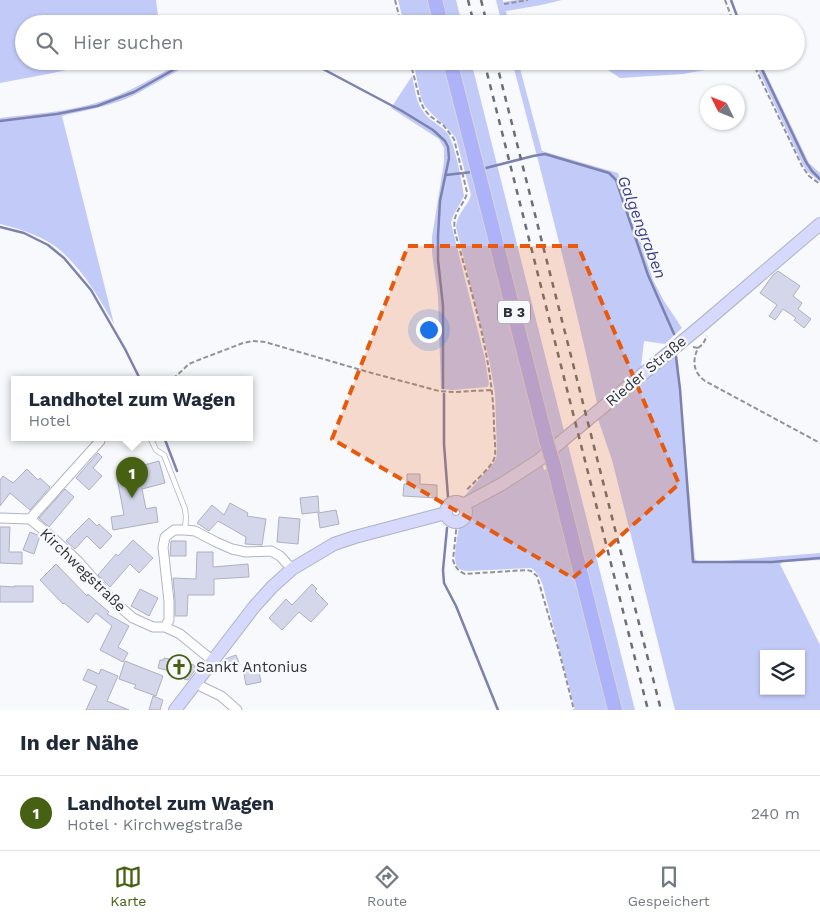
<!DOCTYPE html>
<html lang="de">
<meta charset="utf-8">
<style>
body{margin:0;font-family:"Work Sans",sans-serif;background:#f2f2f3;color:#1f2937}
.controls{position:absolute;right:15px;bottom:15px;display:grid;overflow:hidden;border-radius:0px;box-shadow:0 1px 4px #0004}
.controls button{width:45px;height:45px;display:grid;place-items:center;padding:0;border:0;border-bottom:1px solid #e0e1e3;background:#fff;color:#1f2937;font:25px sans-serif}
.compass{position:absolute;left:700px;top:85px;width:45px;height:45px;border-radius:50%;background:#fff;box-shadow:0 1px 4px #0004;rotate:313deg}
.you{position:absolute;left:428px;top:329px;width:18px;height:18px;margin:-12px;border:4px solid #fff;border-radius:50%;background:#1a73e8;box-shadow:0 0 0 8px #1a73e833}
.badge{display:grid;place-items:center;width:32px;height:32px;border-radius:50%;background:#466112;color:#fff;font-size:16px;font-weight:700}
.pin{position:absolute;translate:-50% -41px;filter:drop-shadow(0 1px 2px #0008)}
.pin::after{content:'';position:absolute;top:26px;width:18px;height:15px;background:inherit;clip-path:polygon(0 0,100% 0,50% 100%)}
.popup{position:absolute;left:11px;top:376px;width:242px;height:65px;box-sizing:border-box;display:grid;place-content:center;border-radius:0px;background:#fff;filter:drop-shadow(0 1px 4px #0005);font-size:16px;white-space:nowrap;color:#747a83}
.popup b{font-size:19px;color:#1f2937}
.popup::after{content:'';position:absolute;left:50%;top:100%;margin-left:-10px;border:10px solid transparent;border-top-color:#fff}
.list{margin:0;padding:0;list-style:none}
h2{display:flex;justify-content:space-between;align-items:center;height:65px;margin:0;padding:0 20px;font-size:21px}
h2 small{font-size:16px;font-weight:400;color:#747a83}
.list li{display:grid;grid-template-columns:32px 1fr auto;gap:15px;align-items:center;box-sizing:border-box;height:75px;padding:0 20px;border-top:1px solid #e0e1e3}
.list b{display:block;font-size:19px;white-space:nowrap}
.list p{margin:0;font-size:16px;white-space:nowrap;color:#747a83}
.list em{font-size:16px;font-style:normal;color:#747a83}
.icon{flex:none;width:28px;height:28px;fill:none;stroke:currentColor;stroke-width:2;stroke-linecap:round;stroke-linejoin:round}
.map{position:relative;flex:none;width:820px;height:710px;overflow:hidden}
.search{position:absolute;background:#fff;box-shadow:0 1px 4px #0004;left:15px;right:15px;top:15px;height:55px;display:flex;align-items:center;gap:12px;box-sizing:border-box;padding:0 18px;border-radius:28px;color:#747a83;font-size:19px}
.sheet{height:140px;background:#fff}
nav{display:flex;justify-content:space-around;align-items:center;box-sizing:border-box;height:70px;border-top:1px solid #e0e1e3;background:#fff;font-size:14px;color:#747a83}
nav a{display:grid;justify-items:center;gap:2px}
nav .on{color:#466112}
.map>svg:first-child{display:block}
</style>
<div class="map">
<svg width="820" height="710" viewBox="0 0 820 710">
<rect width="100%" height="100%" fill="#f8f9fd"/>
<path fill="#c2caf8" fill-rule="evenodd" d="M0,0h156l3,24h-135v37h81l-52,12 -53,10z
M398,0h31l6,24h-31z
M441,0h15l6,24h-15z
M496,0h7v2l13,-2h46l-21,5 -35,6 3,13h-7z
M184,61h16c-25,9 -47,25 -70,36 -22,10 -45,13 -68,19l52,208c-15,-26 -31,-54 -54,-74 -17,-14 -39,-21 -60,-26v-106c32,-4 65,-6 96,-15 32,-9 59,-27 88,-42z
M413,61h31l84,332 14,61 -29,19 -51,26 30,-34 4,-6 1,-7 -2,-59 -6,-34 -33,-132c2,-16 11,-19 15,-32l-15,-57 -5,-6 -20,-19 -6,-7 -4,-8z
M456,61h15l94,374 -11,8z
M512,61h6l24,90 76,22 35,107 11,21 18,27 -17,16 -21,-3 -3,26 -44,36c-25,-115 -55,-228 -85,-342z
M607,61h142v1l-66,12 -63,4 -12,-8z
M754,61h6l49,102 11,10v9l-12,-10 -5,-7z
M412,76c4,17 4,31 18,43 6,5 14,9 18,15 7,11 14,48 16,62l-11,20 -2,7 34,136 4,26 -2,2 -34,3 -12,-1 -3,-93 -6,-43v-16l12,-75v-14l-5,-9 -48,-31z
M677,350l18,209 4,4 121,-10v7l-37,2 -3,2 40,81v65h-145l-63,-250 -14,-41zM764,654h37v37h-37z
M568,445l67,265h-15l-63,-257z
M542,463l2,7 3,-1 61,241h-33l-32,-124c-3,-9 -5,-13 -12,-18l-65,3c-5,-1 -8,-2 -10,-7 -3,-8 2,-29 3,-38 8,-4 11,-9 10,-17z"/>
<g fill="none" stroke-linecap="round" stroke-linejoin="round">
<path stroke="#7c82ad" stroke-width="2.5" d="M731,0l9,24
M231,61l22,4 51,-2 19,6 79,42 31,19 12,11 3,6 1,11 -9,43 -2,35v24l5,46v82
M758,61l48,101 6,9 8,8
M0,121l57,-7 40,-8 37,-14 55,-31
M482,169l51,-13 12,-2 64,19 7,7 32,95 26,59
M446,175l26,-3
M0,227l24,6 24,12 16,13 27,32 34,59 15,30
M676,357l4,32 13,173h79l48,-4
M444,394v50l4,53
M164,437l13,34
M447,528l-4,42 1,13 12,23 42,104"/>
</g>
<path fill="#d4d7ea" stroke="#adb0c2" d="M778,271l22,15 -7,10 9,7 -4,6 13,10 -7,9 -10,-8 2,-2 -13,-9 -8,11 -6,-4 8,-11 -17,-12 13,-18z
M98,453l4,4 -9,11 9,8 -13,14 -13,-12z
M159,461l6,22 -23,6 4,20 10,-2 2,15 -45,8 -2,-13 13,-2 -7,-37 4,-1 -1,-5 17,-3v-2z
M27,469l11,11 2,-2 10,9 -20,23 -20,-17 -10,13v-26l3,-4 10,7z
M407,474h13v10l17,1v13l-34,-2 1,-12h3z
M65,489l9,8 -25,30 -10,-9z
M318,496l1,16 -17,2 -2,-16z
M230,503l18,10 -1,3 19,3 -4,26 -17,-1 1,-7 -28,-16 -9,10 -12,-8 15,-18 12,10z
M336,510l3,14 -19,4 -2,-15z
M279,517l21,2 -2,25 -21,-2z
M89,518l8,8 2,-2 13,12 -12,13 -13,-13 -12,13 -9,-8z
M0,527h10l-1,25h13v12l-22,-1z
M30,532l10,4 -6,18 -11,-4z
M133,540l20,18 -14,15 -9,-9 -20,23 -12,-12 18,-21 2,2z
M171,541h15v15h-16z
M197,552h16v15l35,-3 1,13 -35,2v16h-26l-1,21h-12v-16l-2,-22 23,1z
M56,564l31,32 1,-2 21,18 -2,2 22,12 -11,21 10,6 -5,9 -23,-12 12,-24 -16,-13 -8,10 -24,-20 -1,1 -23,-24z
M312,584l5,5 -2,2 13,13 -17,18 -12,-10 -17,18 -13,-12 17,-19 6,6z
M0,586l14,1v-1h19v16h-33z
M140,589l18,9 -9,18 -18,-10z
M236,655l4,10 -15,5 -3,-8 3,-3z
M164,658l25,5 -1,1 6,1 2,4 -8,11 -4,-1 1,-4 -27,-7 2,-8h4z
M125,661l38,15 -7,20 -22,-8 2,-3 -17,-6z
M258,666l3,16 -15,3 -3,-16z
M88,669l11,5 2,-5 17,7 -11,25 22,9h-43l11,-24 -14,-6z
M153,696l10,4 -3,10h-11z"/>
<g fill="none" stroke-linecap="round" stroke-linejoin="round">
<g stroke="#afb3c5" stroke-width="6">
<path id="lane" d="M150,437l6,13 8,5 21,54 1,8 -1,13"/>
</g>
<g stroke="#afb3c5" stroke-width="11">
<path id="street" d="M0,518l30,1 23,19 25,23 34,39 21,18 20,9h12l15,7 33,27
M30,519l70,-78
M165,627l4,-7v-19l-6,-54 2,-10 9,-7h11l10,1 21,11 16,7 14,3 25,-1 9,5 12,13
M196,684l25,12 16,14"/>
</g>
<g stroke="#afb3c5" stroke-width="14">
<path id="secondary" d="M446 512a10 10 0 1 1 20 0a10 10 0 1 1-20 0Z
M463,505l39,-21 37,-24 163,-135 118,-101
M175,710l79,-103 18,-20 20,-18 42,-25 21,-7 91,-24"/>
</g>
<g stroke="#d6d6d8" stroke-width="16">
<path id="primary" d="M435,0l6,24
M450,61l97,382
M553,463l62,247"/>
</g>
<path stroke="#929399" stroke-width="2" stroke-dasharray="5 2.5" stroke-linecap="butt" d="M395,0l6,24
M725,0l9,24
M504,4l24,-4
M410,61l10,39 4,9 6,7 14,10 10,13 13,53c-1,9 -8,14 -11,23 -2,5 -2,11 -1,17 17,63 38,127 39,193 0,10 2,21 1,31 -2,11 -22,26 -29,35
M752,61l50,105 7,10 11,8
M693,347l5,1c-6,13 -5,24 7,33l115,62
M698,348l5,-4 4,-8
M173,379l16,-15 7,-3 47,-18 10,-2 12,1 103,30 71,19 15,1 38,-2
M457,522l-4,38c2,7 5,11 12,14l62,-4 4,1 6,5 22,75 15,59"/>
<use href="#lane" stroke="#fff" stroke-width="4.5"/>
<use href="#street" stroke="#fff" stroke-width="9"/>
<use href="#secondary" stroke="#d6d9fc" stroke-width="12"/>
<use href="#primary" stroke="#adb2f9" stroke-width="14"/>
<path stroke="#6d6e74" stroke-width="2.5" stroke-dasharray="6 6" stroke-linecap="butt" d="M468,0l6,24
M481,0l6,24
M484,61l164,649
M496,61l165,649"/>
<g stroke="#d6d6d8" stroke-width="16" stroke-linecap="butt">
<path id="primary-bridge" d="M547,443l6,20"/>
</g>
<use href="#primary-bridge" stroke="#adb2f9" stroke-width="14"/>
</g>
<path fill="#e8590c" fill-opacity="0.2" stroke="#e8590c" stroke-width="4" stroke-dasharray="10 6" stroke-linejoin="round" d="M408,246h170l101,238 -106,94 -241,-139z"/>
<defs>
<g id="church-ring" transform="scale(1.25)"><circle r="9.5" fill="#f8f9fd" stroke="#466112" stroke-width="1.5"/><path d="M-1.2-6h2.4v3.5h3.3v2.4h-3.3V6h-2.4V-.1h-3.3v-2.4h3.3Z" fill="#466112"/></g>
</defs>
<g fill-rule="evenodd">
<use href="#church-ring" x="179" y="667"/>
</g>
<g text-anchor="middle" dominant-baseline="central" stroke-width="4.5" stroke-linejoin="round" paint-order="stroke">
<rect fill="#f8f9fd" stroke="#6d6e74" stroke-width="1" x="498" y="300.5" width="32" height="23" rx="4"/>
<g font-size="14" font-weight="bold" fill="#32333a">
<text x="514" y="312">B 3</text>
</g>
<g font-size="15" fill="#32333a" stroke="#f8f9fd">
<text transform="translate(646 371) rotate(-40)">Rieder Straße</text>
<text transform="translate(83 570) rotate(44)">Kirchwegstraße</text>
</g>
<g font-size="15" fill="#32333a" stroke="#f8f9fd" text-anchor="start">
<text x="196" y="667">Sankt Antonius</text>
</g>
<g font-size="16" font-style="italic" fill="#3b3f85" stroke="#f8f9fd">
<text transform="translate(642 227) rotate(69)">Galgengraben</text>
</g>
</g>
</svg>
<div class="controls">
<button><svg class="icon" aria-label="layers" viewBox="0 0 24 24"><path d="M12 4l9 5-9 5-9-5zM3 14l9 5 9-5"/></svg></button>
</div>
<svg class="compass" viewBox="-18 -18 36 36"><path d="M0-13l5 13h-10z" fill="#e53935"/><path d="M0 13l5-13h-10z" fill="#747a83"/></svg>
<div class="you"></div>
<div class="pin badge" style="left:132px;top:498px">1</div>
<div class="popup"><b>Landhotel zum Wagen</b>Hotel</div>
<div class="search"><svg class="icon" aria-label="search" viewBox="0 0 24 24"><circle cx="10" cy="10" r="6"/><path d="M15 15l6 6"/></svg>Hier suchen</div>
</div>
<section class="sheet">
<h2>In der Nähe<small></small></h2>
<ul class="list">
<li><span class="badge">1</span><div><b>Landhotel zum Wagen</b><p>Hotel · Kirchwegstraße</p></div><em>240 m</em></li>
</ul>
</section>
<nav>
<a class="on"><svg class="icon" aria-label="map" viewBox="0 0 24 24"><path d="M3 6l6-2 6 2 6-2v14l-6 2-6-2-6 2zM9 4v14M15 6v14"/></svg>Karte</a>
<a><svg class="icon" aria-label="directions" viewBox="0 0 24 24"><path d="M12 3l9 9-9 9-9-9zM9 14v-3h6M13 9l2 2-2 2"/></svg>Route</a>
<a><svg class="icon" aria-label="saved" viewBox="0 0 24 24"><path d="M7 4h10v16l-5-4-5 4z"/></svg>Gespeichert</a>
</nav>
